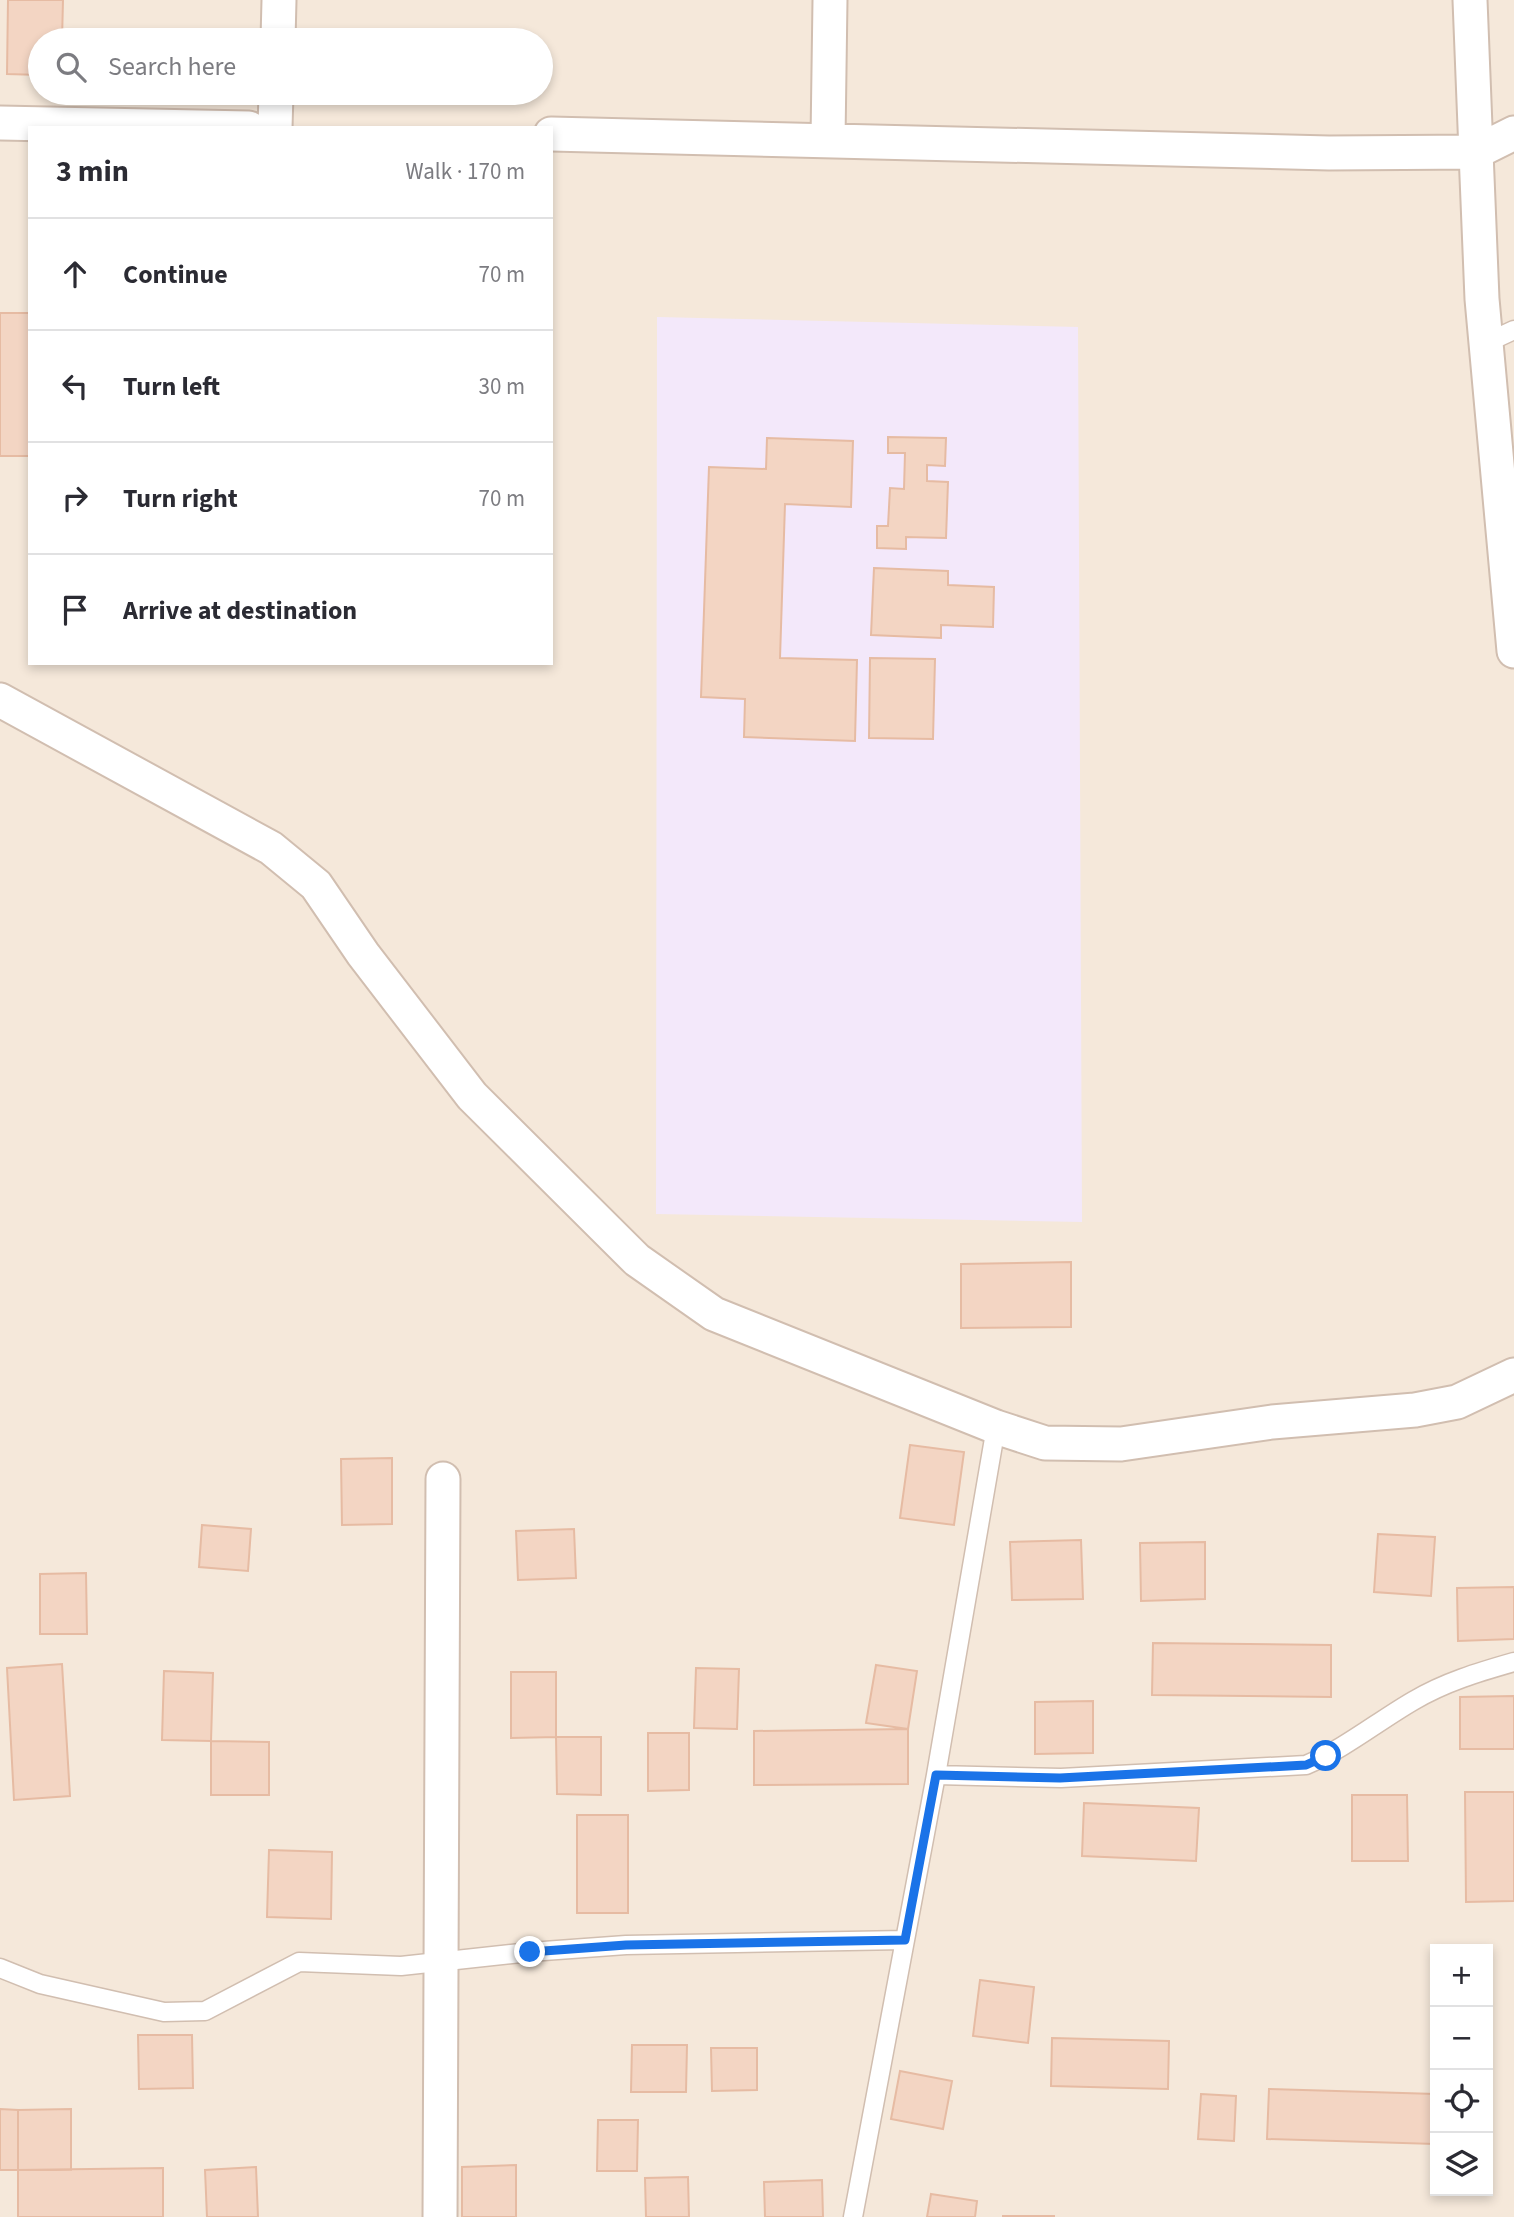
<!DOCTYPE html>
<meta charset="utf-8">
<style>
body{margin:0;font-family:"Source Sans 3",sans-serif;background:#f7f7f7;color:#2b2b33}
.controls{position:absolute;right:21px;bottom:21px;display:grid;overflow:hidden;border-radius:0px;box-shadow:0 4px 10px #0003}
.controls button{width:63px;height:63px;display:grid;place-items:center;padding:0;border:0;border-bottom:2px solid #e1e1e2;background:#fff;color:#2b2b33;font:35px sans-serif}
.stop{position:absolute;width:21px;height:21px;margin:-16px;border:5px solid #1a73e8;border-radius:50%;background:#fff}
.stop.end{background:#1a73e8;border-color:#fff;box-shadow:0 2px 7px #0008}
.list{margin:0;padding:0;list-style:none}
h2{display:flex;justify-content:space-between;align-items:center;height:91px;margin:0;padding:0 28px;font-size:30px}
h2 small{font-size:23px;font-weight:400;color:#7c7c81}
.list li{display:grid;grid-template-columns:46px 1fr auto;gap:21px;align-items:center;box-sizing:border-box;height:112px;padding:0 28px;border-top:2px solid #e1e1e2}
.list b{display:block;font-size:26px;white-space:nowrap}
.list em{font-size:23px;font-style:normal;color:#7c7c81}
.icon{flex:none;width:38px;height:38px;fill:none;stroke:currentColor;stroke-width:2;stroke-linecap:round;stroke-linejoin:round}
.map{position:relative;flex:none;width:1514px;height:2217px;overflow:hidden}
.search{position:absolute;background:#fff;box-shadow:0 4px 10px #0003;left:28px;top:28px;width:525px;height:77px;display:flex;align-items:center;gap:18px;box-sizing:border-box;padding:0 24px;border-radius:38px;color:#7c7c81;font-size:26px}
.panel{position:absolute;background:#fff;box-shadow:0 4px 10px #0003;left:28px;top:126px;width:525px;height:539px;border-radius:0px}
.map>svg:first-child{display:block}
</style>
<div class="map">
<svg width="1514" height="2217" viewBox="0 0 1514 2217">
<rect width="100%" height="100%" fill="#fdf6ec"/>
<path fill="#f5e8da" fill-rule="evenodd" d="M0,0h1514v2217h-1514zM40,40h501v53h-501zM30,128h521v535h-521zM1435,1949h53v242h-53z"/>
<path fill="#f3e8fa" d="M657,317l421,10 4,895 -426,-8z"/>
<path fill="#f3d5c3" stroke="#e6bba3" stroke-width="2" d="M8,0h55l-1,40h-22v35l-33,-1z
M0,313h30v143h-30z
M888,437l58,1 -1,28 -18,-1v16l21,1 -2,56 -40,-1v12l-29,-1v-22h11l2,-38 14,1 1,-36h-17z
M767,438l86,3 -2,66 -66,-3 -5,154 77,2 -2,81 -111,-4 1,-38 -44,-2 8,-230 57,2z
M874,568l74,3v14l46,2 -1,40 -52,-2v13l-70,-3z
M870,658l65,1 -2,80 -64,-1z
M1071,1262v65l-110,1v-64z
M910,1445l54,7 -10,73 -54,-7z
M392,1458v66l-50,1 -1,-66z
M202,1525l49,4 -3,42 -49,-4z
M574,1529l2,49 -58,2 -2,-49z
M1378,1534l57,3 -4,59 -57,-4z
M1081,1540l2,59 -71,1 -2,-58z
M1205,1542v57l-64,2 -1,-58z
M86,1573l1,61h-47v-60z
M1514,1587v52l-56,2 -1,-53z
M1153,1643l178,2v52l-179,-2z
M62,1664l8,132 -56,4 -7,-132z
M876,1665l41,6 -9,58 -42,-6z
M696,1668l43,1 -2,60 -43,-1z
M164,1671l49,2 -2,68 -49,-1z
M511,1672h45v65l-45,1z
M1514,1696v53h-54v-52z
M1093,1701v52l-58,1v-52z
M908,1729v55l-154,1v-54z
M648,1733h41v57l-41,1z
M556,1737h45v58l-44,-1z
M211,1741l58,1v53h-58z
M1465,1792h49v109l-48,1z
M1352,1795h55l1,66h-56z
M1084,1803l115,5 -3,53 -114,-5z
M577,1815h51v98h-51z
M269,1850l63,2 -1,67 -64,-2z
M980,1980l54,7 -6,56 -55,-7z
M138,2035h54l1,53 -54,1z
M1052,2038l117,3 -1,48 -117,-3z
M632,2045h55l-1,47h-55z
M711,2048h46v42l-45,1z
M900,2071l52,10 -9,48 -52,-10z
M1269,2089l166,5v50l-168,-5z
M1201,2094l35,2 -2,45 -36,-2z
M0,2109l18,1v60h-18z
M71,2109v61h-53v-60z
M598,2120h40l-1,51h-40z
M516,2165v52h-54v-50z
M256,2167l2,50h-51l-2,-47z
M163,2168v49h-145v-47z
M688,2177l1,40h-43l-1,-39z
M822,2180l1,37h-58l-1,-35z
M931,2194l46,7 -2,16h-48z
M1003,2216h51v1h-51z"/>
<g fill="none" stroke-linecap="round" stroke-linejoin="round">
<g stroke="#d1beb0" stroke-width="21">
<path id="lane" d="M1486,343l28,-13
M936,1775l125,3 245,-13c38,-16 71,-43 107,-64 32,-19 66,-29 101,-39
M0,1968l40,16 124,28 41,-1 94,-49 102,4 129,-14 96,-7 279,-5
M853,2217l83,-442 60,-348"/>
</g>
<g stroke="#d1beb0" stroke-width="37">
<path id="street" d="M278,40l1,-40
M0,123l249,5
M275,128l1,-35
M1514,133l-38,19 6,147 32,352
M551,134l778,19 147,-1 -6,-152
M828,139l2,-139
M0,700l271,148 45,37 47,69 109,142 165,164 77,54 282,113 49,16 76,1 151,-22 143,-12 42,-8 57,-27
M440,2217l3,-738"/>
</g>
<use href="#lane" stroke="#fff" stroke-width="18"/>
<use href="#street" stroke="#fff" stroke-width="33"/>
</g>
<g fill="none" stroke-linecap="round" stroke-linejoin="round">
<path stroke="#1a73e8" stroke-width="9" d="M530,1952l96,-7 279,-5 31,-165 124,3 228,-12 18,-1 20,-9"/>
</g>
</svg>
<div class="controls">
<button>+</button>
<button>−</button>
<button><svg class="icon" aria-label="locate" viewBox="0 0 24 24"><circle cx="12" cy="12" r="6"/><path d="M12 2v4M12 18v4M2 12h4M18 12h4"/></svg></button>
<button><svg class="icon" aria-label="layers" viewBox="0 0 24 24"><path d="M12 4l9 5-9 5-9-5zM3 14l9 5 9-5"/></svg></button>
</div>
<div class="stop" style="left:1326px;top:1756px"></div>
<div class="stop end" style="left:530px;top:1952px"></div>
<div class="search"><svg class="icon" aria-label="search" viewBox="0 0 24 24"><circle cx="10" cy="10" r="6"/><path d="M15 15l6 6"/></svg>Search here</div>
<section class="panel">
<h2>3 min<small>Walk · 170 m</small></h2>
<ul class="list">
<li><svg class="icon" aria-label="ahead" viewBox="0 0 24 24"><path d="M12 20V5M6 11l6-6 6 6"/></svg><div><b>Continue</b></div><em>70 m</em></li>
<li><svg class="icon" aria-label="left" viewBox="0 0 24 24"><path d="M17 20v-9H6M10 6l-5 5 5 5"/></svg><div><b>Turn left</b></div><em>30 m</em></li>
<li><svg class="icon" aria-label="right" viewBox="0 0 24 24"><path d="M7 20v-9h11M14 6l5 5-5 5"/></svg><div><b>Turn right</b></div><em>70 m</em></li>
<li><svg class="icon" aria-label="arrive" viewBox="0 0 24 24"><path d="M6 21V4h12l-3 4 3 4H6"/></svg><div><b>Arrive at destination</b></div></li>
</ul>
</section>
</div>
